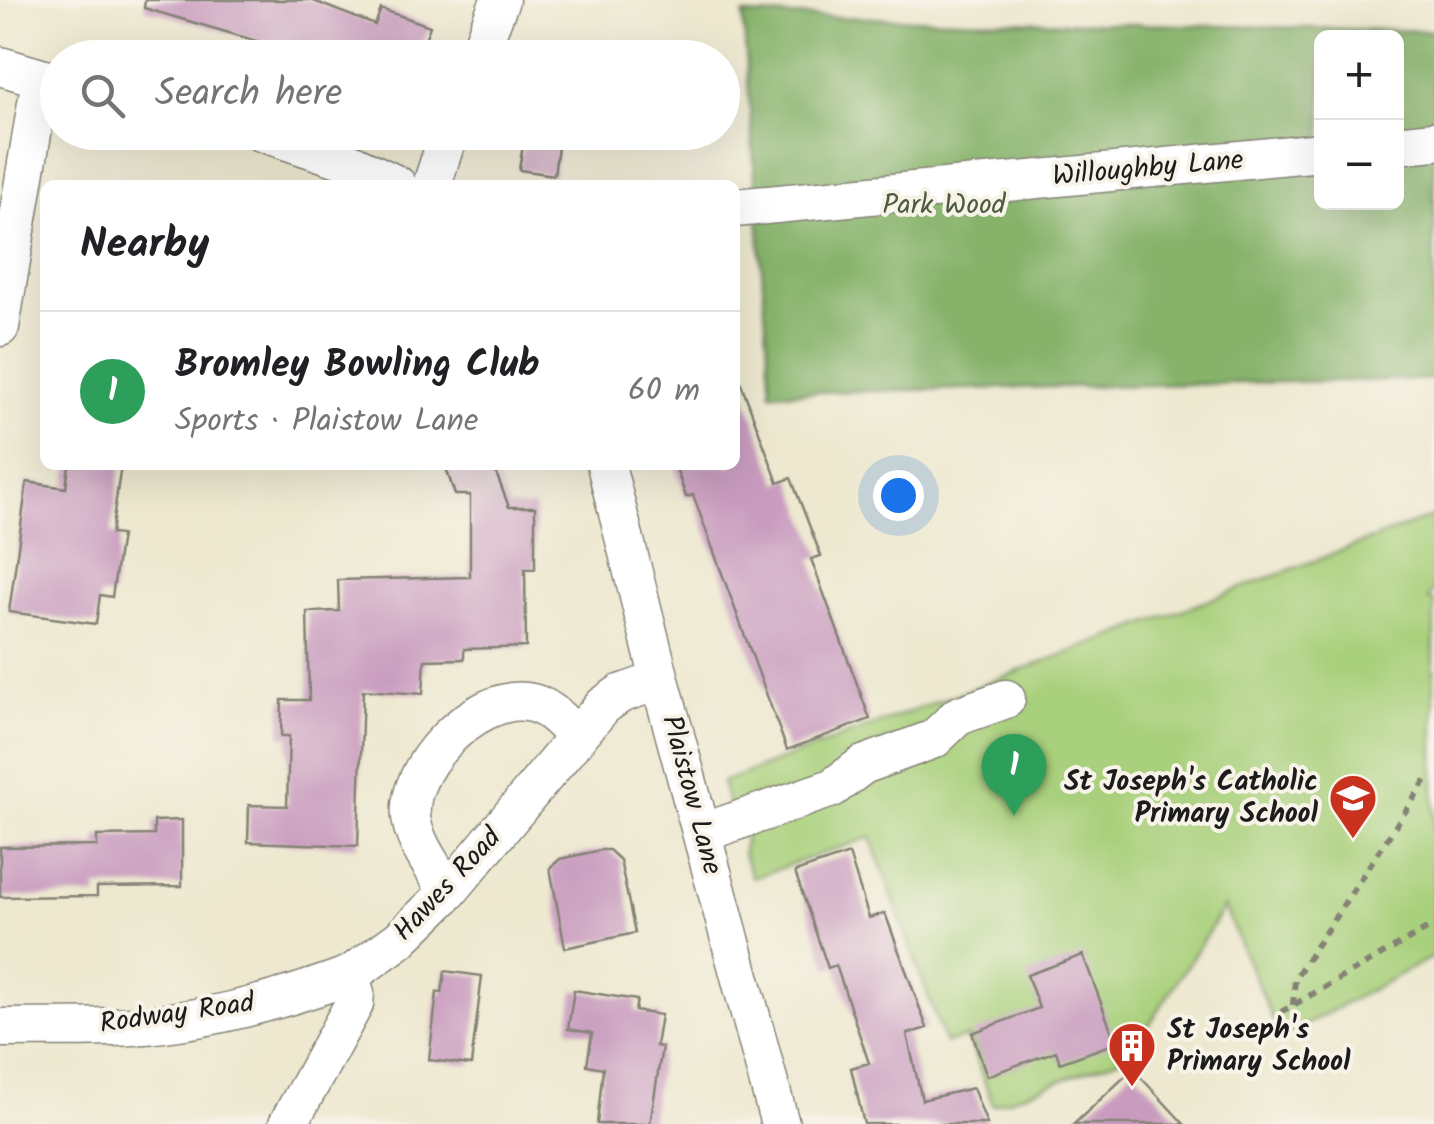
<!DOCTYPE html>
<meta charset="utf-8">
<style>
body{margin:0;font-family:Kalam,sans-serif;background:#f6f6f6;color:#202124}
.controls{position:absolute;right:30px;top:30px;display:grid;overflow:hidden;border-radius:15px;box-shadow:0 10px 40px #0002}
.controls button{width:90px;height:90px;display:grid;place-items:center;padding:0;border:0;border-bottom:2px solid #e0e0e0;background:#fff;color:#202124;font:50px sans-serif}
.you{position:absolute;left:898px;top:495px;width:35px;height:35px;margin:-25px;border:8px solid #fff;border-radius:50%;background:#1a73e8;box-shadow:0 0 0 15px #1a73e833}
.badge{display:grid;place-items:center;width:65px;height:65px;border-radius:50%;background:#111827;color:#fff;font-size:32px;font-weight:700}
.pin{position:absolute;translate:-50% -82px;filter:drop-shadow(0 2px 5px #0008)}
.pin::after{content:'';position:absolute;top:52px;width:35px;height:30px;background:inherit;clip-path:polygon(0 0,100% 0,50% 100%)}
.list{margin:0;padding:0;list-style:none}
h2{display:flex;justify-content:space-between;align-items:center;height:130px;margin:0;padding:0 40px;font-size:42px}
h2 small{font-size:32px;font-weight:400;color:#757577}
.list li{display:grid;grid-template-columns:65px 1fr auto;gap:30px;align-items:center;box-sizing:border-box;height:160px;padding:0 40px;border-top:2px solid #e0e0e0}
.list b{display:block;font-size:38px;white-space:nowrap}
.list p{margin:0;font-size:32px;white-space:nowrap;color:#757577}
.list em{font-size:32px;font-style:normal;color:#757577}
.icon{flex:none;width:55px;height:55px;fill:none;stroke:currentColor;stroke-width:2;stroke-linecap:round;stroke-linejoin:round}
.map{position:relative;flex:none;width:1434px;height:1124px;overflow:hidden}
.search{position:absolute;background:#fff;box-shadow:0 10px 40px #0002;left:40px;top:40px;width:700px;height:110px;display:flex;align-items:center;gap:25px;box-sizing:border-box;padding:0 35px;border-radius:55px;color:#757577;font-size:38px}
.panel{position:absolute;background:#fff;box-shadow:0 10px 40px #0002;left:40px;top:180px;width:700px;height:290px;border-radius:15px}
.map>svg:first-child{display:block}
</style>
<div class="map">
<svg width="1434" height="1124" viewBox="0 0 1434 1124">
<rect width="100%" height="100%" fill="#f7f3e8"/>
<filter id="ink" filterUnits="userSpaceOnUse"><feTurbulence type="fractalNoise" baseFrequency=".01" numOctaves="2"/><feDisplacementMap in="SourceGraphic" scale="20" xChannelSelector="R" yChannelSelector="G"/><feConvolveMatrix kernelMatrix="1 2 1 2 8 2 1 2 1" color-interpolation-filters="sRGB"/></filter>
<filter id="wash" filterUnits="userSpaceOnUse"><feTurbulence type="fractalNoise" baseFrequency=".0048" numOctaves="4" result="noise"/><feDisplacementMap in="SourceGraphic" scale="40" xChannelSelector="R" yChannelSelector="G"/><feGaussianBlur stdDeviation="2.25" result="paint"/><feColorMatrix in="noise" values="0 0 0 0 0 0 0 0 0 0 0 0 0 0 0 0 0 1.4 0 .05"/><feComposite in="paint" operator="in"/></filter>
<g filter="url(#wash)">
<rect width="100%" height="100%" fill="#ede8cf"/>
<path fill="#a9d07b" stroke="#62764c" stroke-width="2.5" d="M1434,516v74l-6,9 6,2v355l-153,82 -57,-131 -94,148 -137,50 -25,-68 -23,6 -74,-206 -119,41 -9,-24 2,-22 -16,-25 -7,-25z"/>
<path fill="#86b26b" stroke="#516744" stroke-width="2.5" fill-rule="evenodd" d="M743,15l691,16v348l-663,14zM1322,38h74v164h-74z"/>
<g id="blocks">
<path fill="#c99cbf" d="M145,0h166l64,25 6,-16 49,17 -12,32h-78l-36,-14 -6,14h-5l-27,-11 1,-3 -123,-36z
M525,132h35l-6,43 -35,-5z
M738,375l40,108 13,-5 30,78 -10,3 59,160 -83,31 -94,-255 -7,2 -11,-32h60v-89z
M69,465h52l-10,69 10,1 -9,62 -12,-2 -4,29 -87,-12 18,-130 39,6z
M445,465h48l16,42h26v62h-10l1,78 -62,2v10l-39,1 -2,34 -60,-4 -5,156 -110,-4 1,-37 38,1 2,-70h-8l1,-36h27l-2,-88 32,-1 -1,-31 132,-3v-82h-15z
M182,820v66l-85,1v9l-97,1v-50l97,-1v-10l57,-1v-14z
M601,850h8l11,10 15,73 -70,15 -15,-80 10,-9z
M849,854l20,64 16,-5 42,115 -20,6 15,66 51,-12 14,36h-123l-13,-56 18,-5 -33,-98 -8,3 -33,-96z
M1083,955l33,88 -56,20 -4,-12 -69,25 -15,-43 67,-25 -12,-33z
M445,971l37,5 -11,89 -42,-5 8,-68 5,1z
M574,990l63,10 -2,11 26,4 -5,31 6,1 -12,77h-53l6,-56 -16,-3 5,-32 -24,-4z
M1133,1069l51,55h-110z"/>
</g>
</g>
<g filter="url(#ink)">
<use href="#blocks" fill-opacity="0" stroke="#848276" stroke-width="2.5"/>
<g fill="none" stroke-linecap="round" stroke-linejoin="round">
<g stroke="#848276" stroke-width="41">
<path id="minor" d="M477,58l23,-58
M0,66l58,17
M261,132l84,28 52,25
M1396,145l38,-4
M432,185l17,-53
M735,208l587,-56
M0,327l41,-248
M606,465l54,215 120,444
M702,833l130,-45 31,-23 71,-26 24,-23 48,-17
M448,892c-12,-21 -31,-45 -36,-69 -12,-52 64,-129 115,-121 22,3 35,20 50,35
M0,1028c44,-1 88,1 132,-2 75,-5 148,-25 218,-51
M288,1124l66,-120 1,-11 -5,-18 49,-35 49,-48 155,-186 17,-12 40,-14"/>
</g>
<path stroke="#848276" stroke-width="6" stroke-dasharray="8 8" stroke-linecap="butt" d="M1293,1005l2,-27 133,-201
M1281,1012l153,-87"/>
<use href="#minor" stroke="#fff" stroke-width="38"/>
</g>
</g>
<defs>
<g id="school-pin" transform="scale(2.5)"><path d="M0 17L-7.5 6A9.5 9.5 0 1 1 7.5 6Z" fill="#c8321e" stroke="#f7f3e8"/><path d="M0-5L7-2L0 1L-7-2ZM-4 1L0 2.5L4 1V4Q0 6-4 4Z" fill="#fff"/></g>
<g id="building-pin" transform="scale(2.5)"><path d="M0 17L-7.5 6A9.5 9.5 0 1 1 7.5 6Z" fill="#c8321e" stroke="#f7f3e8"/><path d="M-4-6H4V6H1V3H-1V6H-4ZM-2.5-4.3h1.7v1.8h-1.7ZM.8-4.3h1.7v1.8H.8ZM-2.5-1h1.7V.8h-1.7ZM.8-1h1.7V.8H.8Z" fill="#fff"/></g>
</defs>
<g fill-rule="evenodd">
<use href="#school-pin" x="1353" y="798"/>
<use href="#building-pin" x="1132" y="1046"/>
</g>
<g text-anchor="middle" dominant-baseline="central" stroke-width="8" stroke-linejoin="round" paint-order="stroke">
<g font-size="28" fill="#1c1c1c" stroke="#f7f3e8">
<text transform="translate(1148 169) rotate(-5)">Willoughby Lane</text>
<text transform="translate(691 795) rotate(75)">Plaistow Lane</text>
<text transform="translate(448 885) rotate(-47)">Hawes Road</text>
<text transform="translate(177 1014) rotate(-8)">Rodway Road</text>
</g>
<g font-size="28" fill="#4d5b3d" stroke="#f7f3e8">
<text x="944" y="205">Park Wood</text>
</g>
<g font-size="28" font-weight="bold" fill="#1c1c1c" stroke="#f7f3e8" text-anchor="end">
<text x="1318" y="782">St Joseph's Catholic<tspan x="1318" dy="32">Primary School</tspan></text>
<text x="1167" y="1030" text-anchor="start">St Joseph's<tspan x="1167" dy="32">Primary School</tspan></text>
</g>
</g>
</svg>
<div class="controls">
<button>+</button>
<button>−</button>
</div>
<div class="you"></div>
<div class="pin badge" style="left:1014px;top:816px;background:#2e9e5b">1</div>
<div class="search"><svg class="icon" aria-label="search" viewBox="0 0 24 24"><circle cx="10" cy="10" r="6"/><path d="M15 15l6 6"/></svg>Search here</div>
<section class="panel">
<h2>Nearby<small></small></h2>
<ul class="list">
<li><span class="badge" style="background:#2e9e5b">1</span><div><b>Bromley Bowling Club</b><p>Sports · Plaistow Lane</p></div><em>60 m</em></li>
</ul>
</section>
</div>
